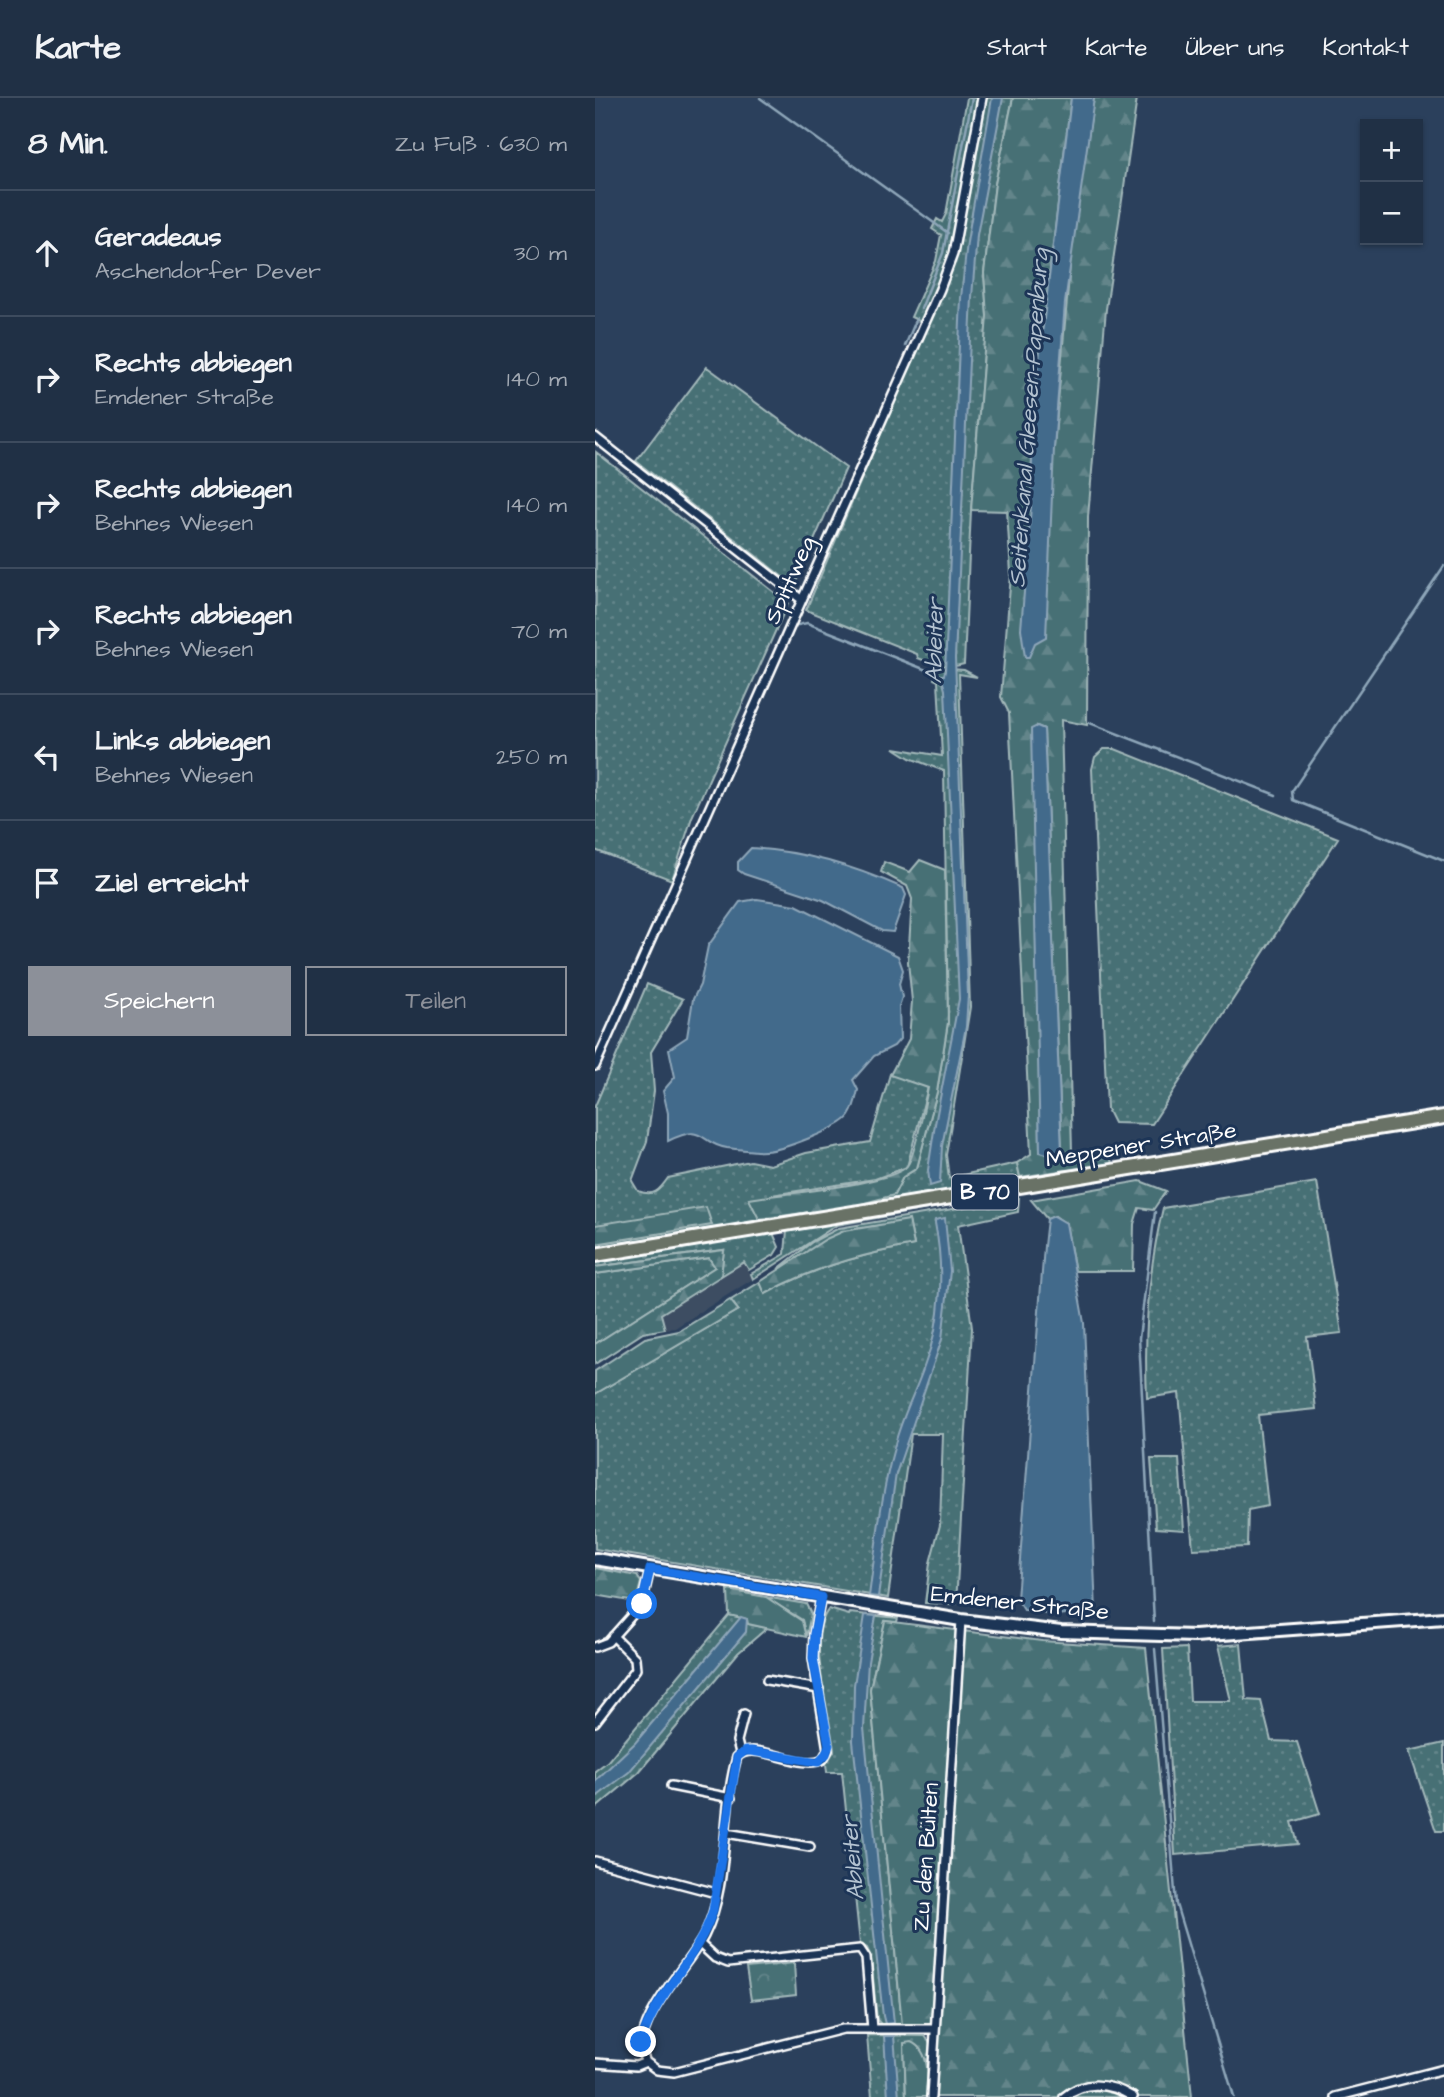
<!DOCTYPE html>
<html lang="de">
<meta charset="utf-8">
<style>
body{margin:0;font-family:"Architects Daughter",sans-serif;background:#2d3c50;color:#f1f3f6}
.controls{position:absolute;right:21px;top:21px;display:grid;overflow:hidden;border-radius:0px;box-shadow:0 2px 5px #0004}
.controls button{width:63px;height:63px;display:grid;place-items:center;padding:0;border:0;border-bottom:2px solid #3d4b5e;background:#203045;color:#f1f3f6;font:35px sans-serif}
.stop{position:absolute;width:21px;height:21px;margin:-16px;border:5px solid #1a73e8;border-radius:50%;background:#fff}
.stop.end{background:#1a73e8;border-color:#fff;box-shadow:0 2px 7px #0008}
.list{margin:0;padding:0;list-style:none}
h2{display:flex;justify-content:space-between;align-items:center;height:91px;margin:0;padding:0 28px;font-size:30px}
h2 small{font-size:23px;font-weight:400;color:#a2a9b3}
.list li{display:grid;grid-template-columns:46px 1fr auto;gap:21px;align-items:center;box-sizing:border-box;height:126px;padding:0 28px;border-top:2px solid #3d4b5e}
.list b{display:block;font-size:26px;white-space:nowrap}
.list p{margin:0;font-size:23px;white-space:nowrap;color:#a2a9b3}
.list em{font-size:23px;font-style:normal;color:#a2a9b3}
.actions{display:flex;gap:14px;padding:21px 28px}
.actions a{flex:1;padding:16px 0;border:2px solid #8c9099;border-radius:0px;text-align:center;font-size:24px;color:#8c9099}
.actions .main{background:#8c9099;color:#fff}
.icon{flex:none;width:38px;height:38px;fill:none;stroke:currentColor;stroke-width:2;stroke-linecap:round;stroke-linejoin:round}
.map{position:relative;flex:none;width:849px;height:1999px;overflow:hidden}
header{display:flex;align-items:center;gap:42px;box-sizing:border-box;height:98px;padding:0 35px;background:#203045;border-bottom:2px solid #3d4b5e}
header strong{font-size:33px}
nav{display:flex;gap:38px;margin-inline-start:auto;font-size:24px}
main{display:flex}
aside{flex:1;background:#203045}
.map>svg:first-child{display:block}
</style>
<header>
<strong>Karte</strong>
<nav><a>Start</a><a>Karte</a><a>Über uns</a><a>Kontakt</a></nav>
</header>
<main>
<aside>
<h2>8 Min.<small>Zu Fuß · 630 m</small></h2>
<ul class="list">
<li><svg class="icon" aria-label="ahead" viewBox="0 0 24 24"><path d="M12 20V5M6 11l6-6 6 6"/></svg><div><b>Geradeaus</b><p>Aschendorfer Dever</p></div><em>30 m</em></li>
<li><svg class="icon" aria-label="right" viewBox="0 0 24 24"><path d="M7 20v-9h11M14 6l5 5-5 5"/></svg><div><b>Rechts abbiegen</b><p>Emdener Straße</p></div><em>140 m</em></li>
<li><svg class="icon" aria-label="right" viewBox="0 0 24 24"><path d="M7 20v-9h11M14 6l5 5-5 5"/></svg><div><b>Rechts abbiegen</b><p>Behnes Wiesen</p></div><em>140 m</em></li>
<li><svg class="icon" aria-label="right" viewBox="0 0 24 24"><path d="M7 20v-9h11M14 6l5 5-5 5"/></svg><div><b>Rechts abbiegen</b><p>Behnes Wiesen</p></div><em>70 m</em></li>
<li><svg class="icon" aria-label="left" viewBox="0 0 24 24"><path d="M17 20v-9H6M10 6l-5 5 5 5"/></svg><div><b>Links abbiegen</b><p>Behnes Wiesen</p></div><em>250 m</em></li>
<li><svg class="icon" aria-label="arrive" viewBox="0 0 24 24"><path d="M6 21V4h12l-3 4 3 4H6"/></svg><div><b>Ziel erreicht</b></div></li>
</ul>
<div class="actions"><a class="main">Speichern</a><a>Teilen</a></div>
</aside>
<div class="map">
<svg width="849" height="1999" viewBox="0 0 849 1999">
<defs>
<pattern id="grass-dots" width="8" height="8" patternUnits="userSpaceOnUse" patternTransform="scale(1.75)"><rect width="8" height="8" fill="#477075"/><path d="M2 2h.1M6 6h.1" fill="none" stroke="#63858a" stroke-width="1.8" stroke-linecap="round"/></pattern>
<pattern id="forest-firs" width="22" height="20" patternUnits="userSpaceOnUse" patternTransform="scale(1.75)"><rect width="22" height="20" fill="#477075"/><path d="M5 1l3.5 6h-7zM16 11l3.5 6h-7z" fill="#63858a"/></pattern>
<pattern id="park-crowns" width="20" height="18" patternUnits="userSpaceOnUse" patternTransform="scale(1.75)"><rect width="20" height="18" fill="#477075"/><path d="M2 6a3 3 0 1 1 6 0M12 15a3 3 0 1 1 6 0" fill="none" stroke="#63858a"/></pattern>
</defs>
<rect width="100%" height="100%" fill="#2b405c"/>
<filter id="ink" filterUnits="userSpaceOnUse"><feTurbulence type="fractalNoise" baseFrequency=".0143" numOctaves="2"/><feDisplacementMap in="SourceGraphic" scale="14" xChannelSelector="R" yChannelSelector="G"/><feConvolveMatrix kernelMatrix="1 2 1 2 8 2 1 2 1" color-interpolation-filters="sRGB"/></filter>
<g filter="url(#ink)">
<path fill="#3c4d62" d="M149,1164l9,17 -78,49 -10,1 -5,-15z"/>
<path fill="url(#grass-dots)" stroke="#a3b8ba" stroke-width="2" d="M372,0h12l-26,143 -30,82 -12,-6 25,-56 5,-26 -9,-6 5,-10 5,3 4,-8z
M390,0h28l-18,86 -11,89 3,43 -16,194 -7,154c-15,5 -32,0 -46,-6l-1,-4 -111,-44 143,-337 9,-26z
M112,269l139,101 -52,118 -158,-125z
M1,354l192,151 -96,214 -20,63 -77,-30z
M342,570l27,2 13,7 -18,-3 11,333 -24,148 3,23 68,-15 4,19 -135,19 -32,8 -259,41v-6l117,-20 -117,1v-119l52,-122 36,15 -32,53 3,39 -7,50 -15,40 6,10c16,6 21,0 30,-13l82,-17 20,4 36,-12 64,-11 20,-68 38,13 -21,80 -32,12 -103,16 -13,24 95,-13 40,-11 9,-18 14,-9 20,-76 11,-70 -4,-251 -34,-13 -16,-10 48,8 -4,-75 -4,-2z
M509,651h11l223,89 -186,286 -38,-1 -7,-14 -15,-340 3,-12z
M722,1084l25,151 -35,4 9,72 -58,6 10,91 -20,4 -1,37 -54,2 -14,-156 -32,5c-3,-63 1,-128 16,-190z
M429,1094l-187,33 -84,54 -2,-5 34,-20 2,-24z
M424,1100l-1,14 -60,13 14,103 -16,276 -31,-1 5,-40 10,-38 3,-91h-32l-23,164 -293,-49v-155l143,-84 -7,-10 29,-18 6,12c45,-26 97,-40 148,-49l-5,-24 -65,10 -66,38 34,-27 27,-14z
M178,1135l6,14 -5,8 -25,15 -5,-8 -23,14 3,-26 -129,17v-5z
M114,1160l6,9 -120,77v-70z
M556,1361h28l5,71 -28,-2z
M170,1499l41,7 5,10 -5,23 -4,-17z
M234,1511l20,6 1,-2 48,5 -1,4 -12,-1 -15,68 32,335h-21l-4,-4 -6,-63 -4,-9 -7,-4 -18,-172h-15l-1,-8 8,-13c-3,-35 -29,-115 -5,-142z
M134,1517l18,4 1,5 19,4 -29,25 -99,119 -44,37v-38l13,-10z
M646,1546l5,56 15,1 10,40 26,1 23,72 -28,8 6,22 -123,11 -12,-206 24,-1 3,53h41l-13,-55z
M849,1645v88h-8l-27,-80z
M272,1937l58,1 5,7 -2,36 -2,-20 -22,-15 2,53h-34z"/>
<path fill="url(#forest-firs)" stroke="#a3b8ba" stroke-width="2" fill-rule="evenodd" d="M418,0h58l-38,309 -2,99 23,-58 19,-217 21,-133h43l-31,211 -18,208 -1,208 -26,-5 11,432 37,2 3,9 -92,14 -3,-14 14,-9 -22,-441 -8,-16 10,-123 -4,-63 -36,-1 16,-194 -3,-43 11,-89zM442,628l7,3 18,421 -22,2z
M325,762l25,10 3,152 -11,70 -20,76 -14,9 -9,18 -40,11 -95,13 -10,-20c28,-5 145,-15 158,-33 8,-10 18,-63 21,-78l-38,-13 19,-36 3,-38 -4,-39 4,-63 -5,-13 -26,-14 3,-10 26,10z
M545,1083l26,10 -13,19 -14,-2 -5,16 -1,47h-58l-9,-47 -11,-8 -8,3 -16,-19z
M111,1109l6,18 -117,19v-19z
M314,1122l5,25c-51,9 -103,23 -149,49l-5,-12 66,-43 18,-8z
M129,1152l-3,26 -60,38 4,15 -22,4 -48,31v-20l120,-77 -6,-9 -114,16v-7z
M135,1202l8,10 -143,84v-23l50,-33 34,-7z
M0,1470l42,8 4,6 -5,20 -41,-7z
M133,1492l38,7 36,24 4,16 -58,-13 -1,-5 -18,-4z
M290,1523l157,20 104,7 46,449h-259l5,-73h-36l-32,-335z
M316,1944c20,9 17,37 15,55h-20l-2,-54z"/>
<path fill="url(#park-crowns)" stroke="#a3b8ba" stroke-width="2" d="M199,1865l2,32 -45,5 -5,-32z"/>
<path fill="#436a8b" stroke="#8ea6b9" stroke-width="2" d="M397,0h11l-26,137 -5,62 -17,361 13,337 -2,32 -24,119 -2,37 -10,3 -2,-16 7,-46 24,-125 -14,-309 -3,-11 -6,-4h8l1,-4 16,-373 6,-56z
M476,0h23l-29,205 -11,145 -8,189 -11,6 -6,14h-4l-4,-28 10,-123 2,-98z
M442,628l7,3 18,422 -12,4 -10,-3 -9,-423z
M156,750c52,3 105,19 152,40l3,7 -13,37 -11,-1 -59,-31 -79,-26 -6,-4v-8z
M162,801l39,6 102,51 5,14 -4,14 3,13 -3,10 1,32 -6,7 -20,10 -21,24 5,10c-2,9 -4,19 -9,26 -8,12 -69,35 -84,35 -12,1 -26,-2 -38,-3 -30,-5 -21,-26 -59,-7v-28l-5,-22 12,-14 -6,-28 18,-12 6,-38 7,-14 8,-39 32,-44z
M459,1118l12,7 18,100 12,289 -43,3 -29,-5 -7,-11 27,-353 3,-27z
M350,1120l5,53 -8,68 -46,135 -18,123 -9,-1c7,-51 12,-103 26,-152 7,-28 21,-53 30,-80 17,-44 19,-96 10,-141v-3z
M270,1517l11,1 -8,46 -4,66 30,295 -9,1 -2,-8 -30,-275 1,-56z
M146,1519l6,2 -1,13 -117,140 -34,26v-17l40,-38z
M289,1938h10l5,61h-11z"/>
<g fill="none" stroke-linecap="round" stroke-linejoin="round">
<path stroke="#8ea6b9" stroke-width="2.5" d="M165,0l188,135
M326,211l22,-56 29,-155
M310,248l12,-28
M849,468l-152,225 1,9 151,61
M203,527l9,-2 132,52
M495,625l186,72
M559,1524l-15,-284 16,-126
M560,1551l21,255 58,193"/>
<g stroke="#fff" stroke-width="12">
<path id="street" d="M0,339l207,163
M0,968l345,-777 13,-35 29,-156
M0,1549l13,-5 34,-38 8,-35
M172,1582l52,9
M0,1624l41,-53 -1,-11 -22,-22
M145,1655l-3,-12 7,-27
M76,1688l60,12
M131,1735l84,14
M0,1763l121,32
M105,1846l15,14 13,5 132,-14 6,9 6,71
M51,1964c-21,-34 43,-97 58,-126 27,-54 16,-122 33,-179 17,-19 63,15 86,2l5,-9 -15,-92 1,-24 7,-37
M0,1965l41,3 10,-4 11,8 17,2 169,-43h91
M336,1999l30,-477
M469,1999c22,-18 47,-13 69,0
M740,1999l109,-28"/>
</g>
<g stroke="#fff" stroke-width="16">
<path id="secondary" d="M0,1461l366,61 100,12 134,4 249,-18"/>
</g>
<g stroke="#fff" stroke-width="18">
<path id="primary" d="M0,1157l849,-138"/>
</g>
<use href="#street" stroke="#1d3557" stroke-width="7"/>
<use href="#secondary" stroke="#1d3557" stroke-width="10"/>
<use href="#primary" stroke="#697266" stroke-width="12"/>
</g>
</g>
<g fill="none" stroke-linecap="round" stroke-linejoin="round" filter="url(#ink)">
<path stroke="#1a73e8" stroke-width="9" d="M46,1944c15,-50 57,-83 72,-132l24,-153 8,-6h6l67,11 8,-8 3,-9 -16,-87 1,-24 7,-37 -171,-28 -8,35"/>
</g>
<g text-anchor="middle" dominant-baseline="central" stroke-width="6" stroke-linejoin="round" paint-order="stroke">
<rect fill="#1d3557" stroke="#bbc2cd" stroke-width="2" x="357" y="1076.5" width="66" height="35" rx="5"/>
<g font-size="21" font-weight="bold" fill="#fff">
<text x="390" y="1094">B 70</text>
</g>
<g font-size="23" fill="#fff" stroke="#1d3557">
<text transform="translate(195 482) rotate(-66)">Spittweg</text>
<text transform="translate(546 1047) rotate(-9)">Meppener Straße</text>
<text transform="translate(425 1505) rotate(6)">Emdener Straße</text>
<text transform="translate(331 1759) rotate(-86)">Zu den Bülten</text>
</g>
<g font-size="24" font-style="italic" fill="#b4c3d1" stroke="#1d3557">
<text transform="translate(434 320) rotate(-86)">Seitenkanal Gleesen-Papenburg</text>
<text transform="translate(340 543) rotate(-89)">Ableiter</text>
<text transform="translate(258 1760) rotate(-95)">Ableiter</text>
</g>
</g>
</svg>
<div class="controls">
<button>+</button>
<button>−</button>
</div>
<div class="stop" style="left:47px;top:1506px"></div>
<div class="stop end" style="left:46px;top:1944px"></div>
</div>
</main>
